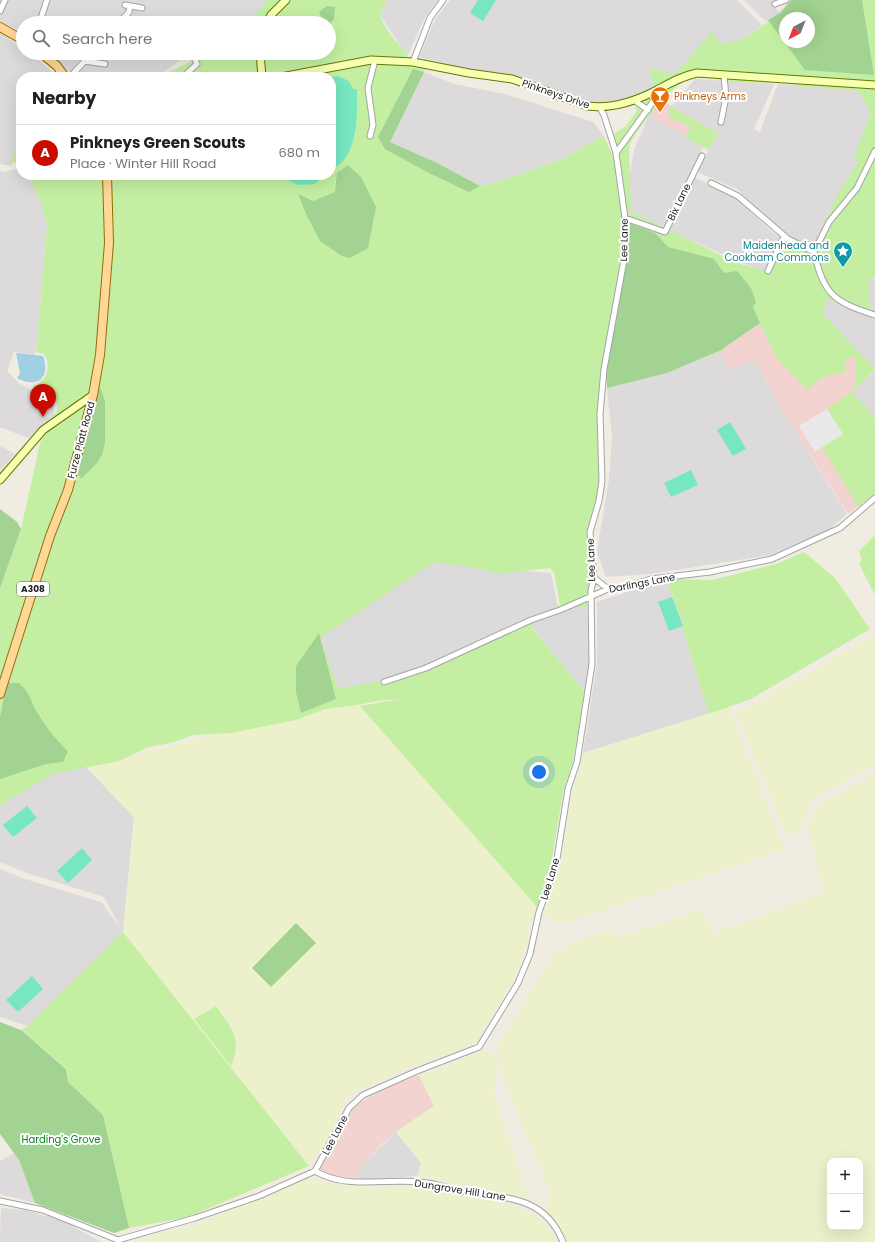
<!DOCTYPE html>
<meta charset="utf-8">
<style>
body{margin:0;font-family:Poppins,sans-serif;background:#f2f2f2;color:#202124}
.controls{position:absolute;right:12px;bottom:12px;display:grid;overflow:hidden;border-radius:8px;box-shadow:0 4px 16px #0002}
.controls button{width:36px;height:36px;display:grid;place-items:center;padding:0;border:0;border-bottom:1px solid #e0e0e0;background:#fff;color:#202124;font:20px sans-serif}
.compass{position:absolute;left:779px;top:12px;width:36px;height:36px;border-radius:50%;background:#fff;box-shadow:0 4px 16px #0002;rotate:222deg}
.you{position:absolute;left:539px;top:772px;width:14px;height:14px;margin:-10px;border:3px solid #fff;border-radius:50%;background:#1a73e8;box-shadow:0 0 0 6px #1a73e833}
.badge{display:grid;place-items:center;width:26px;height:26px;border-radius:50%;background:#cb0b00;color:#fff;font-size:13px;font-weight:700}
.pin{position:absolute;translate:-50% -33px;filter:drop-shadow(0 1px 2px #0008)}
.pin::after{content:'';position:absolute;top:21px;width:14px;height:12px;background:inherit;clip-path:polygon(0 0,100% 0,50% 100%)}
.list{margin:0;padding:0;list-style:none}
h2{display:flex;justify-content:space-between;align-items:center;height:52px;margin:0;padding:0 16px;font-size:17px}
h2 small{font-size:13px;font-weight:400;color:#757577}
.list li{display:grid;grid-template-columns:26px 1fr auto;gap:12px;align-items:center;box-sizing:border-box;height:56px;padding:0 16px;border-top:1px solid #e0e0e0}
.list b{display:block;font-size:15px;white-space:nowrap}
.list p{margin:0;font-size:13px;white-space:nowrap;color:#757577}
.list em{font-size:13px;font-style:normal;color:#757577}
.icon{flex:none;width:22px;height:22px;fill:none;stroke:currentColor;stroke-width:2;stroke-linecap:round;stroke-linejoin:round}
.map{position:relative;flex:none;width:875px;height:1242px;overflow:hidden}
.search{position:absolute;background:#fff;box-shadow:0 4px 16px #0002;left:16px;top:16px;width:320px;height:44px;display:flex;align-items:center;gap:10px;box-sizing:border-box;padding:0 14px;border-radius:22px;color:#757577;font-size:15px}
.panel{position:absolute;background:#fff;box-shadow:0 4px 16px #0002;left:16px;top:72px;width:320px;height:108px;border-radius:16px}
.map>svg:first-child{display:block}
</style>
<div class="map">
<svg width="875" height="1242" viewBox="0 0 875 1242">
<rect width="100%" height="100%" fill="#f0ece2"/>
<path fill="#dcdada" d="M0,0h277l-13,15 -17,8h-224v12l-9,-7 -14,-6z
M387,0h51l-12,16 -18,38 -7,-7 -19,-29 -1,-3 2,-8z
M450,0h287l25,25 -18,14 -98,53 -15,6 -32,7 -32,-9 -47,-18 -42,-5 -59,-16 16,-37z
M744,0h37l-9,4 8,9 -14,9z
M0,33l23,15v5h7l3,2 25,22h-37v71l-10,18 -11,-2z
M46,53h145l-35,24h-80z
M424,72l30,12 51,10 88,28 11,14 -42,23 -55,20 -26,7 -44,-23 -47,-21z
M695,79l79,5 -20,45 6,3 18,-48 91,6 6,30 -15,46 -33,50 -14,34 -30,-17 -46,-44 -40,-17 21,-39 -47,-26z
M649,115l54,32 -39,81 -41,-14 11,-64z
M21,168v7h7l5,9 11,27 3,14 -11,127 -2,3 -20,-3 -7,19 13,13 12,6 11,1 6,3 4,6 2,19 -27,19 -28,-11v-257l4,2z
M693,177l40,18 39,37 9,6 -16,35 -97,-43z
M868,277l7,1v91l-52,-55 4,-19z
M720,350l33,9 37,64 57,91 -20,17 -56,24 -121,19 -44,3 -9,-25 12,-73 3,-43 -5,-48 60,-15z
M875,370v48l-23,-26z
M0,446l15,8 -15,17z
M431,559l67,10 53,4 7,35 -27,8 -104,51 -92,28 -16,-62z
M666,579l18,46v8l25,81 -126,39 14,-90v-61z
M587,604l2,59 -3,30 -57,-69z
M84,765l50,52 -11,115 -95,94 -28,-9v-148l25,10 76,23 20,27 -17,-32 -77,-24 -27,-11v-58l48,-33z
M396,1132l25,31 -4,13 -40,3 -22,-1 6,-12z
M14,1153l5,7 16,43 -35,-9v-33z
M1,1208l24,2 23,7 3,-3 50,28h-101z"/>
<path fill="#f3d3cf" d="M661,100l57,33 -9,17 -60,-35z
M827,295l-4,19 52,55 -23,23 23,26v75l-27,21 -58,-91 -36,-63 -25,9 -9,-19 39,-26z
M419,1075l15,31 -38,26 -13,11 -22,23 -6,12 -29,-3 -7,-6 34,-60 9,-8 28,-15z"/>
<path fill="#ecf1cb" fill-rule="evenodd" d="M875,634v130l-64,36 -9,28 -15,8 -51,-124 18,-7z
M360,706l177,201 -7,17 -7,32 -11,26 -36,61 -59,21 -56,24 -18,16 -11,32 -23,30 -186,-234 11,-115 -50,-52 21,-2 223,-56z
M729,707l56,142 -227,76 -14,-13 17,-48 12,-75 10,-36z
M875,773v466l-8,3h-302l-7,-19 -13,-13 6,-17 -50,-119 -3,-16 -5,34 36,107 -112,-23 4,-13 -25,-31 38,-26 -15,-31 26,-8 35,-16 17,4 -1,-6 60,-99 53,-21 6,9 86,-28 13,23 110,-40 -16,-66 7,-20zM830,1161h30v66h-30z
M309,1178l27,6 35,3 48,-1 86,17 31,12 15,12 5,15h-434l74,-17 87,-38z"/>
<path fill="#c4efa2" fill-rule="evenodd" d="M267,0h120c-3,4 -6,10 -6,15 0,10 19,32 27,39l-2,7 21,5 -37,77 47,20 44,23 26,-7 55,-20 42,-23 8,18 10,42 2,50 -20,113 -5,135 -11,40 3,45 -1,26 -10,4 -4,-1c-11,4 -38,11 -45,19l55,66 -13,68 -10,32 -12,71 -14,43 -177,-201 41,-7 -24,2 -20,4 -32,4 -29,11 -66,13 -36,2 -23,8 -22,4 -30,14 -67,13 -52,31v-217l21,-59 19,-86 5,-10 15,-10 -8,-5 5,-7c1,-11 -2,-23 -15,-24l-4,3 -5,-4c14,-4 19,-21 11,-32l-8,-2 11,-127 -7,-24 -12,-26h303v-98h-173l34,-16 9,-8h128v-30h-80zM434,562l57,9 4,3 55,-6 4,4 6,33 -130,58c-26,18 -62,19 -92,26l-18,-51z
M799,0h76v277h-5v33l-2,3 -34,-11 -7,-5 -4,17 52,55 -23,23 23,26v75l-17,14 -36,-60 21,-13 -16,-25c29,-20 30,-16 29,-52h-11v15l-23,5 -14,13 -31,-31 -18,-37 -37,25 1,4 -32,11 -85,21v-13l19,-100 3,-49 3,-3 1,-6 103,50 32,10 17,-33 25,8 5,-3 23,-48 21,-34 -4,-5 17,-44 -13,-22 -62,-5 -2,-2c-21,-3 -41,0 -61,-2 -12,-1 -31,-6 -42,-5 -13,2 -59,57 -62,70l2,65 -5,-5 -4,-29 -15,-45 5,2 14,-9 11,-15 -2,-6 4,-5 16,-7 -6,-25 26,6 34,-39v-3l2,-1 10,13 18,-4 9,-4zM785,18h24v24h-24z
M671,107l47,26 -9,17 -24,-13 5,-10 -13,-7 -2,2 -5,-5 -2,-6z
M21,143v25l-10,-8z
M875,535v60l-16,-31 3,-4 -3,-9z
M804,552l31,26 35,51 -119,70 -42,15 -25,-81v-8l-18,-46 46,1 64,-16z
M123,932l186,234 -121,51 -59,11 -26,-113 -35,-33 -2,-14 -45,-38 7,-4z
M216,1006c15,21 27,33 15,60l-37,-47z"/>
<path fill="#a2d392" fill-rule="evenodd" d="M791,0h71l12,75 -69,-5 -37,-50 12,-7zM785,18h24v24h-24z
M327,6l8,1 -1,12 -5,5 -5,-1 -5,-11z
M413,69l11,3 -34,70 47,21 43,23 -11,6 -40,-19 -44,-24 -7,-12z
M348,165l13,12 15,30 -8,41 -18,10 -8,-2 -22,-15 -13,-25 -9,-22 15,7 22,-9 2,-19z
M628,223l27,10 13,14 46,12 10,14 13,-2 14,17 5,14 -3,5 7,16 -39,27 -54,23 -60,15c0,-9 -2,-19 0,-27 5,-48 22,-89 21,-138z
M100,387l5,14v42l-3,12 -5,8 -16,16 -4,-6z
M0,509l17,13 4,7 -21,59z
M319,633l17,66 -35,14 -5,-21v-26z
M7,683h12c13,12 12,21 21,34 8,13 17,24 28,34l-5,11 -17,2 -46,15v-62z
M296,923l20,20 -45,44 -19,-19z
M0,1022l21,8 45,39 2,13 35,33 26,113 -15,5 -79,-30 -16,-43 -19,-26z"/>
<path fill="#77e7c2" d="M478,0h18l-13,21 -13,-8z
M338,76l11,5 4,8h4c0,27 2,68 -26,81v-93z
M277,175h47l-9,9 -17,1z
M730,422l16,27 -13,7 -16,-26z
M691,470l7,15 -27,12 -7,-14z
M672,597l11,29 -14,5 -11,-29z
M27,806l10,12 -24,19 -10,-12z
M82,848l10,12 -24,23 -11,-12z
M32,976l11,13 -25,23 -12,-12z"/>
<path fill="#e9e9e9" d="M827,409l16,25 -28,18 -16,-26z"/>
<path fill="#9ecfe2" d="M16,353l27,3c8,22 -6,33 -26,22l3,-4z"/>
<g fill="none" stroke-linecap="round" stroke-linejoin="round">
<g stroke="#a4a4a4" stroke-width="7">
<path id="street" d="M775,4l11,-4
M125,5l17,3
M0,11l5,-11
M40,21l7,-21
M119,23l10,-11 1,-6
M84,61l21,3
M413,62l17,-44 13,-18
M70,77l22,-24
M183,77l14,-13 -5,-11
M634,100l14,10
M721,122l5,-25 -2,-21
M370,136l3,-11 -5,-37 7,-28
M875,151l-18,37 -28,34 -15,30c10,43 20,50 61,63
M616,153l39,-54 1,-8
M711,183l27,13 50,43 26,13
M625,218l40,14 37,-76
M768,271l16,-34
M594,578l14,11
M384,682l42,-14 105,-48 29,-10 48,-21h10l33,-10 59,-7 62,-13 68,-31 35,-30
M315,1171c32,19 70,7 105,11 14,1 28,6 41,9 43,8 83,3 102,51
M0,1201l43,9 75,30 77,-22 64,-22 56,-25 34,-63 14,-13 54,-24 62,-24 39,-64 12,-29 9,-42 17,-47 12,-76 9,-27 15,-98 -1,-74 3,-12 -4,-46 9,-31 3,-20 -2,-67 4,-45 22,-120 -1,-31 -9,-65 -12,-38 -4,-7"/>
</g>
<g stroke="#657900" stroke-width="9">
<path id="secondary" d="M267,23l4,-8 15,-15
M260,53l2,24
M281,77l90,-17 42,2 56,11 43,6 76,27c23,3 48,-5 69,-16 13,-7 25,-14 40,-17l178,12
M0,480l43,-50 50,-35"/>
</g>
<g stroke="#976d00" stroke-width="10">
<path id="primary" d="M0,27l23,13
M41,53l16,13 8,11
M0,694l50,-158 18,-46 25,-95 7,-40 9,-112 -2,-68"/>
</g>
<use href="#street" stroke="#fff" stroke-width="5"/>
<use href="#secondary" stroke="#f7ffb1" stroke-width="7"/>
<use href="#primary" stroke="#ffd898" stroke-width="8"/>
</g>
<defs>
<g id="bar-pin" transform="scale(1)"><path d="M0 17L-7.5 6A9.5 9.5 0 1 1 7.5 6Z" fill="#e8710a" stroke="#fff"/><path d="M-6-5H6L.8 .8V4.5H3.5V6h-7V4.5H-.8V.8Z" fill="#fff"/></g>
<g id="sight-pin" transform="scale(1)"><path d="M0 17L-7.5 6A9.5 9.5 0 1 1 7.5 6Z" fill="#0f9aa8" stroke="#fff"/><path d="M0-6L1.8-2.2L6-1.7L2.9 1.2L3.7 5.4L0 3.3L-3.7 5.4L-2.9 1.2L-6-1.7L-1.8-2.2Z" fill="#fff"/></g>
</defs>
<g fill-rule="evenodd">
<use href="#bar-pin" x="660" y="96"/>
<use href="#sight-pin" x="843" y="251"/>
</g>
<g text-anchor="middle" dominant-baseline="central" stroke-width="4" stroke-linejoin="round" paint-order="stroke">
<rect fill="#fff" stroke="#616161" stroke-width="1" x="17" y="582" width="32" height="14" rx="3"/>
<g font-size="9" font-weight="bold" fill="#1d1d1d">
<text x="33" y="589">A308</text>
</g>
<g font-size="10" fill="#1d1d1d" stroke="#fff">
<text transform="translate(556 94) rotate(19)">Pinkneys Drive</text>
<text transform="translate(679 202) rotate(-64)">Bix Lane</text>
<text transform="translate(624 240) rotate(-89)">Lee Lane</text>
<text transform="translate(81 440) rotate(-75)">Furze Platt Road</text>
<text transform="translate(591 560) rotate(-92)">Lee Lane</text>
<text transform="translate(642 583) rotate(-11)">Darlings Lane</text>
<text transform="translate(550 879) rotate(-73)">Lee Lane</text>
<text transform="translate(335 1135) rotate(-62)">Lee Lane</text>
<text transform="translate(460 1190) rotate(9)">Dungrove Hill Lane</text>
</g>
<g font-size="10" fill="#c56008" stroke="#fff" text-anchor="start">
<text x="674" y="96">Pinkneys Arms</text>
</g>
<g font-size="10" fill="#0d838f" stroke="#fff" text-anchor="end">
<text x="829" y="245">Maidenhead and<tspan x="829" dy="12">Cookham Commons</tspan></text>
</g>
<g font-size="10" fill="#008613" stroke="#fff">
<text x="61" y="1139">Harding's Grove</text>
</g>
</g>
</svg>
<div class="controls">
<button>+</button>
<button>−</button>
</div>
<svg class="compass" viewBox="-18 -18 36 36"><path d="M0-13l5 13h-10z" fill="#e53935"/><path d="M0 13l5-13h-10z" fill="#757577"/></svg>
<div class="you"></div>
<div class="pin badge" style="left:43px;top:417px">A</div>
<div class="search"><svg class="icon" aria-label="search" viewBox="0 0 24 24"><circle cx="10" cy="10" r="6"/><path d="M15 15l6 6"/></svg>Search here</div>
<section class="panel">
<h2>Nearby<small></small></h2>
<ul class="list">
<li><span class="badge">A</span><div><b>Pinkneys Green Scouts</b><p>Place · Winter Hill Road</p></div><em>680 m</em></li>
</ul>
</section>
</div>
